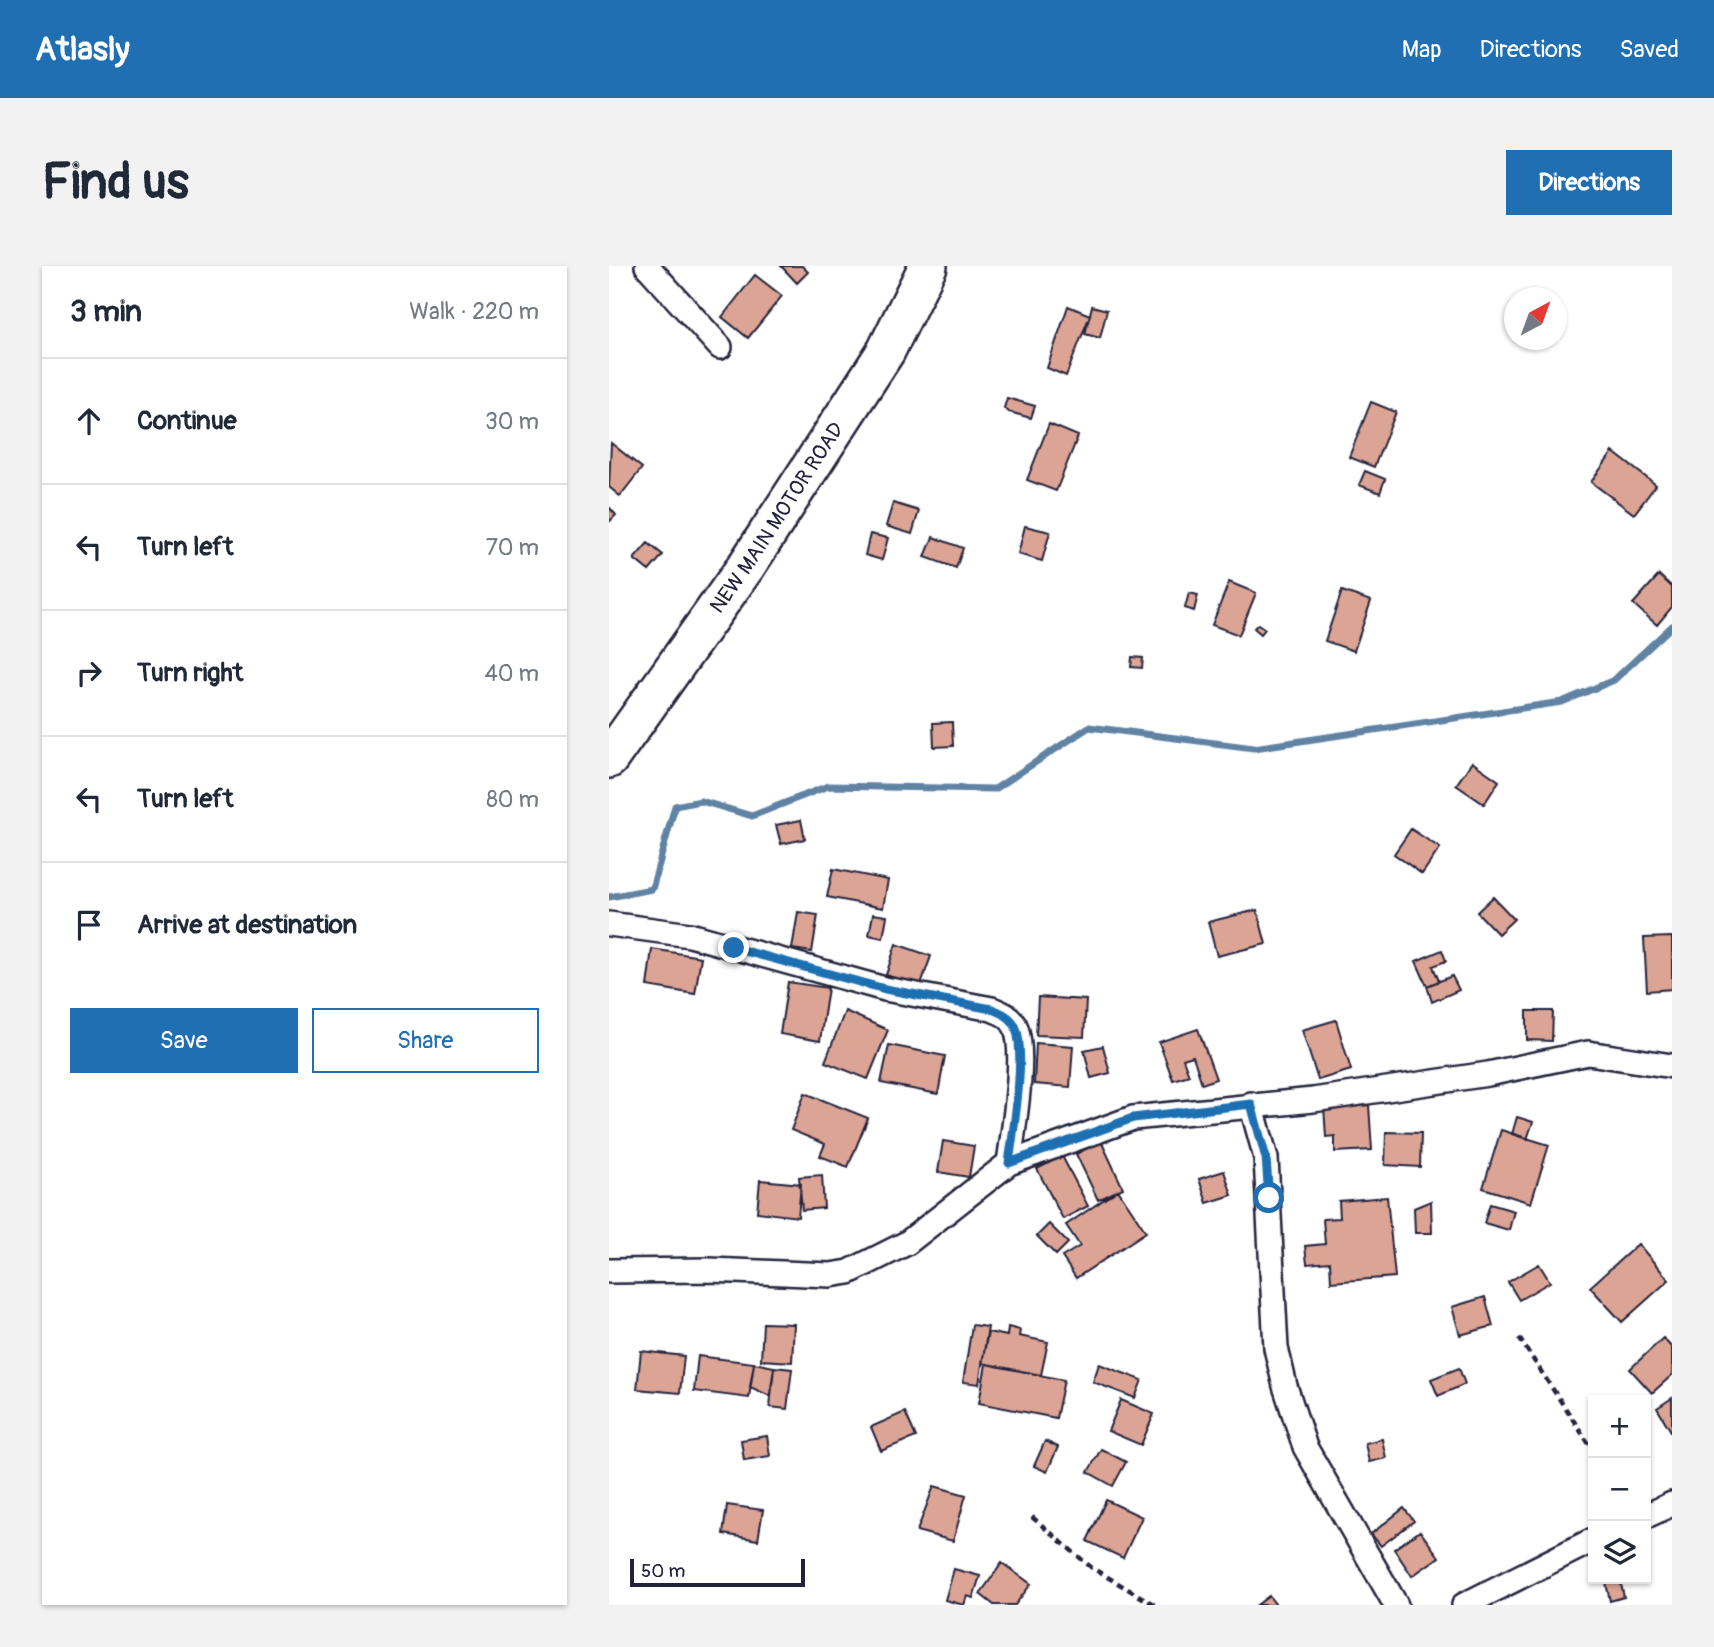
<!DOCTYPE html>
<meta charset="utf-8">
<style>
body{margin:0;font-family:Pangolin,sans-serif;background:#f2f2f3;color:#1f2937}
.controls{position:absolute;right:21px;bottom:21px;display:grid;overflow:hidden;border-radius:0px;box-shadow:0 2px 5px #0004}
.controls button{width:63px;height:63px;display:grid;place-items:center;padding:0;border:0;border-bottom:2px solid #e0e1e3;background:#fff;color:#1f2937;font:35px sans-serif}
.compass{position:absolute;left:895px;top:21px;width:63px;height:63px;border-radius:50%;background:#fff;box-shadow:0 2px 5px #0004;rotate:41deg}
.scale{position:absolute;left:21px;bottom:18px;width:175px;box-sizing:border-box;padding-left:7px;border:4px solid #22223b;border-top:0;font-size:19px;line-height:24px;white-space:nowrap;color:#22223b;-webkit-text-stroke:5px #fff;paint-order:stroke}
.stop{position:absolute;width:21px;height:21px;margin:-16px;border:5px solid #1f6fb2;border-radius:50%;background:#fff}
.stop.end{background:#1f6fb2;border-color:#fff;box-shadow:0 2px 7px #0008}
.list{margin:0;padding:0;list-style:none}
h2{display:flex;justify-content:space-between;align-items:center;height:91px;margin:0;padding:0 28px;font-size:30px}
h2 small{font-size:23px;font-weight:400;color:#747a83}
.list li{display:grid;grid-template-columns:46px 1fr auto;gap:21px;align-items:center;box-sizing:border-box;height:126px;padding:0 28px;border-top:2px solid #e0e1e3}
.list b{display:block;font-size:26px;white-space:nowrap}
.list em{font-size:23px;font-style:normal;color:#747a83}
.actions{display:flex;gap:14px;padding:21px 28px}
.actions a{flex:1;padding:16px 0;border:2px solid #1f6fb2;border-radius:0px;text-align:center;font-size:24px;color:#1f6fb2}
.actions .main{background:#1f6fb2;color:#fff}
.icon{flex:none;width:38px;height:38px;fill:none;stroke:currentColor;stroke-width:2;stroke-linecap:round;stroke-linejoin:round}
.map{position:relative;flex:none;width:1063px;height:1339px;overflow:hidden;border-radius:0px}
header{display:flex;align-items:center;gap:42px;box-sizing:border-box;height:98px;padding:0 35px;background:#1f6fb2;color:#fff}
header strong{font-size:33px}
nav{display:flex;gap:38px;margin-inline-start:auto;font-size:24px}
.intro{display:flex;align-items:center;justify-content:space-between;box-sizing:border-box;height:168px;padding:0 42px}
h1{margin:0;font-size:49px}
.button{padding:18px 32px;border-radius:0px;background:#1f6fb2;color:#fff;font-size:24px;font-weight:700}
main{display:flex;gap:42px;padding:0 42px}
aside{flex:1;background:#fff;border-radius:0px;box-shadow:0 2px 5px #0004}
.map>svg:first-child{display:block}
</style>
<header>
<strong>Atlasly</strong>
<nav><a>Map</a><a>Directions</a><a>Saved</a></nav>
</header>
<div class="intro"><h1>Find us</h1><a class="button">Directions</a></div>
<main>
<aside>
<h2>3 min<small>Walk · 220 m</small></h2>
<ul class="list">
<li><svg class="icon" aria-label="ahead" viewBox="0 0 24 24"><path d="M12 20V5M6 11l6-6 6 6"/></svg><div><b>Continue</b></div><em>30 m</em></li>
<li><svg class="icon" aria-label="left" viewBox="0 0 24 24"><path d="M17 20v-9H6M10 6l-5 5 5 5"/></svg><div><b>Turn left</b></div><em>70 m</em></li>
<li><svg class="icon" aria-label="right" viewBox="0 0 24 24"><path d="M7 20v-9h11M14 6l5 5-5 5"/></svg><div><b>Turn right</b></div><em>40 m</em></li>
<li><svg class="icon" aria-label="left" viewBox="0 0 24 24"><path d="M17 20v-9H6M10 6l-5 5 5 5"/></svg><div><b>Turn left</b></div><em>80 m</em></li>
<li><svg class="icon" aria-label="arrive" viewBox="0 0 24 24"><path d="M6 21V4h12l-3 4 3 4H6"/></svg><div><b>Arrive at destination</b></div></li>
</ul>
<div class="actions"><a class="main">Save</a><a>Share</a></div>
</aside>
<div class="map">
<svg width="1063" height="1339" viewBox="0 0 1063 1339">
<rect width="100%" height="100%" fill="#fff"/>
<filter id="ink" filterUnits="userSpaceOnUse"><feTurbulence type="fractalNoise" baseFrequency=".0143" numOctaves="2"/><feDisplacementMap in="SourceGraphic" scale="14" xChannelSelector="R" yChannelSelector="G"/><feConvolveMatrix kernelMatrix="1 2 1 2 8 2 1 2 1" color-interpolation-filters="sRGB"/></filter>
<g filter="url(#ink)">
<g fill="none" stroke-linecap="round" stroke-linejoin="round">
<path stroke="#6082a3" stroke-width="7" d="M0,631l43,-8 23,-83 26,-5 51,15 76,-30 167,3 94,-62 165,21 308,-46 52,-22 58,-54"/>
</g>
<path fill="#dca495" stroke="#22223b" stroke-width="2" d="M172,0h21l6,6 -11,11z
M146,9l27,21 -34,42 -26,-21z
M459,40l22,9 -24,61 -19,-8z
M483,40l15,4 -7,28 -15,-4z
M398,132l28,8 -4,12 -22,-6 -5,-4z
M762,136l25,10 -22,55 -25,-10z
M440,158l29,12 -22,55 -29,-11z
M2,177l31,25 -22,28 -11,-9z
M1004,186l43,33 -22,29 -43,-32z
M756,205l20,8 -5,14 -21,-8z
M284,237l26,8 -7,23 -26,-8z
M0,241l7,8 -7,7z
M416,260l25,6 -8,29 -24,-7z
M261,268l18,4 -6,22 -17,-5z
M324,271l30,11 -7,20 -31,-11z
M39,277l15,12 -14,16 -15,-12z
M1050,309l13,12v20l-15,18 -24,-21z
M620,316l27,11 -17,42 -27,-10z
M733,325l29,10 -17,50 -29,-10z
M580,327l9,2 -4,16 -9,-3z
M649,358l7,5 -4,5 -7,-6z
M523,391l11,1 -1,10 -11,-1z
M343,456l1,24 -19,1 -1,-24z
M863,496l27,19 -15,23 -28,-19z
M192,554l4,19 -24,5 -5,-19z
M802,563l29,19 -18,26 -28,-20z
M224,603l55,11 -5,28 -56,-11z
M884,631l21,22 -16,15 -21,-22z
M648,644l9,34 -49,12 -9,-34z
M189,646l20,3 -6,37 -20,-3z
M264,648l14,2 -4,22 -14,-3z
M1063,671v52l-25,2 -3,-53z
M287,678l35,12 -11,31 -34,-12z
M43,683l49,8 -6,37 -48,-8z
M833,684l4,11 -13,5 6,15 -12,5 -11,-25z
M843,710l7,14 -27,12 -5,-16z
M179,716l40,6 -8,53 -40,-7z
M429,731l48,3 -2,37 -48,-2z
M236,745l43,19 -20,49 -43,-17z
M918,745h26l-1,30 -25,-1z
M727,754l15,50 -33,10 -16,-50z
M589,763l18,50 -14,5 -9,-28 -10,3 6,16 -16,5 -14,-38z
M427,777l37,3 -3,41 -36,-3z
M280,779l56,11 -7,38 -57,-11z
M494,780l7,27 -19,5 -7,-28z
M196,827l63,25 -20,49 -28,-11 5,-12 -34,-14z
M760,839l3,45 -37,2v-16l-9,1 -2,-30z
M908,851l16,5 -6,17 -15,-5z
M892,864l48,15 -18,58 -48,-15z
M777,866l35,1 -1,34 -35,-2z
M334,875l31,5 -5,31 -31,-5z
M492,875l22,47 -25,12 -22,-46z
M453,890l26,50 -25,13 -26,-50z
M615,905l8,24 -25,8 -8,-24z
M213,909l2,33 -22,2 -3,-33z
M151,914l41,4 -3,33 -41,-5z
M509,924l28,42 -70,46 -14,-21 18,-11 -14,-21z
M778,931l8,80 -64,5 -1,-20 -23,2 -2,-18 20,-2 -2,-25 17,-1 -1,-17z
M822,935l1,32h-17l-1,-25z
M881,938l24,7 -5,19 -25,-7z
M440,958l19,19 -12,12 -19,-19z
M1029,978l31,36 -47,42 -32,-35z
M930,998l11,18 -31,18 -11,-18z
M876,1031l8,29 -33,9 -8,-28z
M154,1057l31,1 -2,38 -31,-2z
M363,1059l16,2 -9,57 -16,-2z
M399,1061l12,3 -1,6 29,6 -7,33 -59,-12 6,-31 19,4z
M1054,1072l9,10v27l-20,18 -22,-24z
M32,1085l43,5 -4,37 -43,-4z
M89,1090l56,7 -5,35 -55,-7z
M145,1097l20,4 -4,29 -20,-9z
M377,1098l78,16 -8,38 -77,-15z
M490,1098l43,16 -7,18 -42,-16z
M165,1101l18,2 -5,40 -17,-2z
M850,1102l6,16 -27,12 -7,-17z
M1063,1132v35l-15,-25z
M512,1134l33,14 -13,31 -33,-14z
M296,1146l11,25 -35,14 -10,-24z
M158,1170l3,20 -26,4 -3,-20z
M773,1173l4,19 -17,4 -4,-19z
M436,1175l13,6 -11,25 -13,-6z
M492,1183l25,13 -13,24 -25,-14z
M325,1220l32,9 -13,46 -36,-10z
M497,1234l36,17 -19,41 -36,-17z
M118,1239l36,5 -5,30 -35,-6z
M795,1242l10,13 -33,25 -10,-12z
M811,1265l19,26 -27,19 -18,-27z
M393,1297l29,21 -16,21h-21l-14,-11z
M345,1303l26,7 -7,22 -6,-2 -3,9 -19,-5z
M1011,1314l4,17 -14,4 -4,-18z
M660,1330l7,9h-19z"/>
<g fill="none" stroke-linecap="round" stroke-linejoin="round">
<g stroke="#22223b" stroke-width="28">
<path id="minor" d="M38,0l73,81
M0,658l81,11 195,54 107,20c10,4 20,8 24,19 10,28 -3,104 -7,135
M642,838l15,54 10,190 9,38 20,61 91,158
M0,1005l100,-1 121,5 19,-3 58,-29 102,-80 124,-45 180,-18 175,-26 100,-21 84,13
M1037,1250l26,-12
M855,1339l129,-65"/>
</g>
<g stroke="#22223b" stroke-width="42">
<g id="trunk">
<path id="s1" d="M0,493l138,-194 139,-214 42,-85"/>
</g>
</g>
<path stroke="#22223b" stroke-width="4.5" stroke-dasharray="7 5" stroke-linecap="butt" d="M910,1072l74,112
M423,1251l60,51 63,37"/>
<use href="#minor" stroke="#fff" stroke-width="23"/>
<use href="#trunk" stroke="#fff" stroke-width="37"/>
</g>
</g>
<g fill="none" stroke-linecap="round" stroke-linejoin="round" filter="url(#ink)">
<path stroke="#1f6fb2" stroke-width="9" d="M125,682l151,41 107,20c10,4 20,8 24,19 10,28 -3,104 -7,135l124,-45 118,-14 15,54 3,40"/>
</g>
<g text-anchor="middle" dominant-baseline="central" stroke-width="7" stroke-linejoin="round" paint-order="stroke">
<g font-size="21" fill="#22223b" stroke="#fff">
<text stroke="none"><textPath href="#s1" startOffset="294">NEW MAIN MOTOR ROAD</textPath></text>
</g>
</g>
</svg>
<div class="controls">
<button>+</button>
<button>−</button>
<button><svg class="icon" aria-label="layers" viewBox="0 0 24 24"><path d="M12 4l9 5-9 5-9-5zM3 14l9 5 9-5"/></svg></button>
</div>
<svg class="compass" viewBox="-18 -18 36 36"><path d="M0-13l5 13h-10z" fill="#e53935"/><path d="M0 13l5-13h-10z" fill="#747a83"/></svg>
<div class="scale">50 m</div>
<div class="stop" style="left:660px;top:932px"></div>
<div class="stop end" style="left:125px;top:682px"></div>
</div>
</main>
